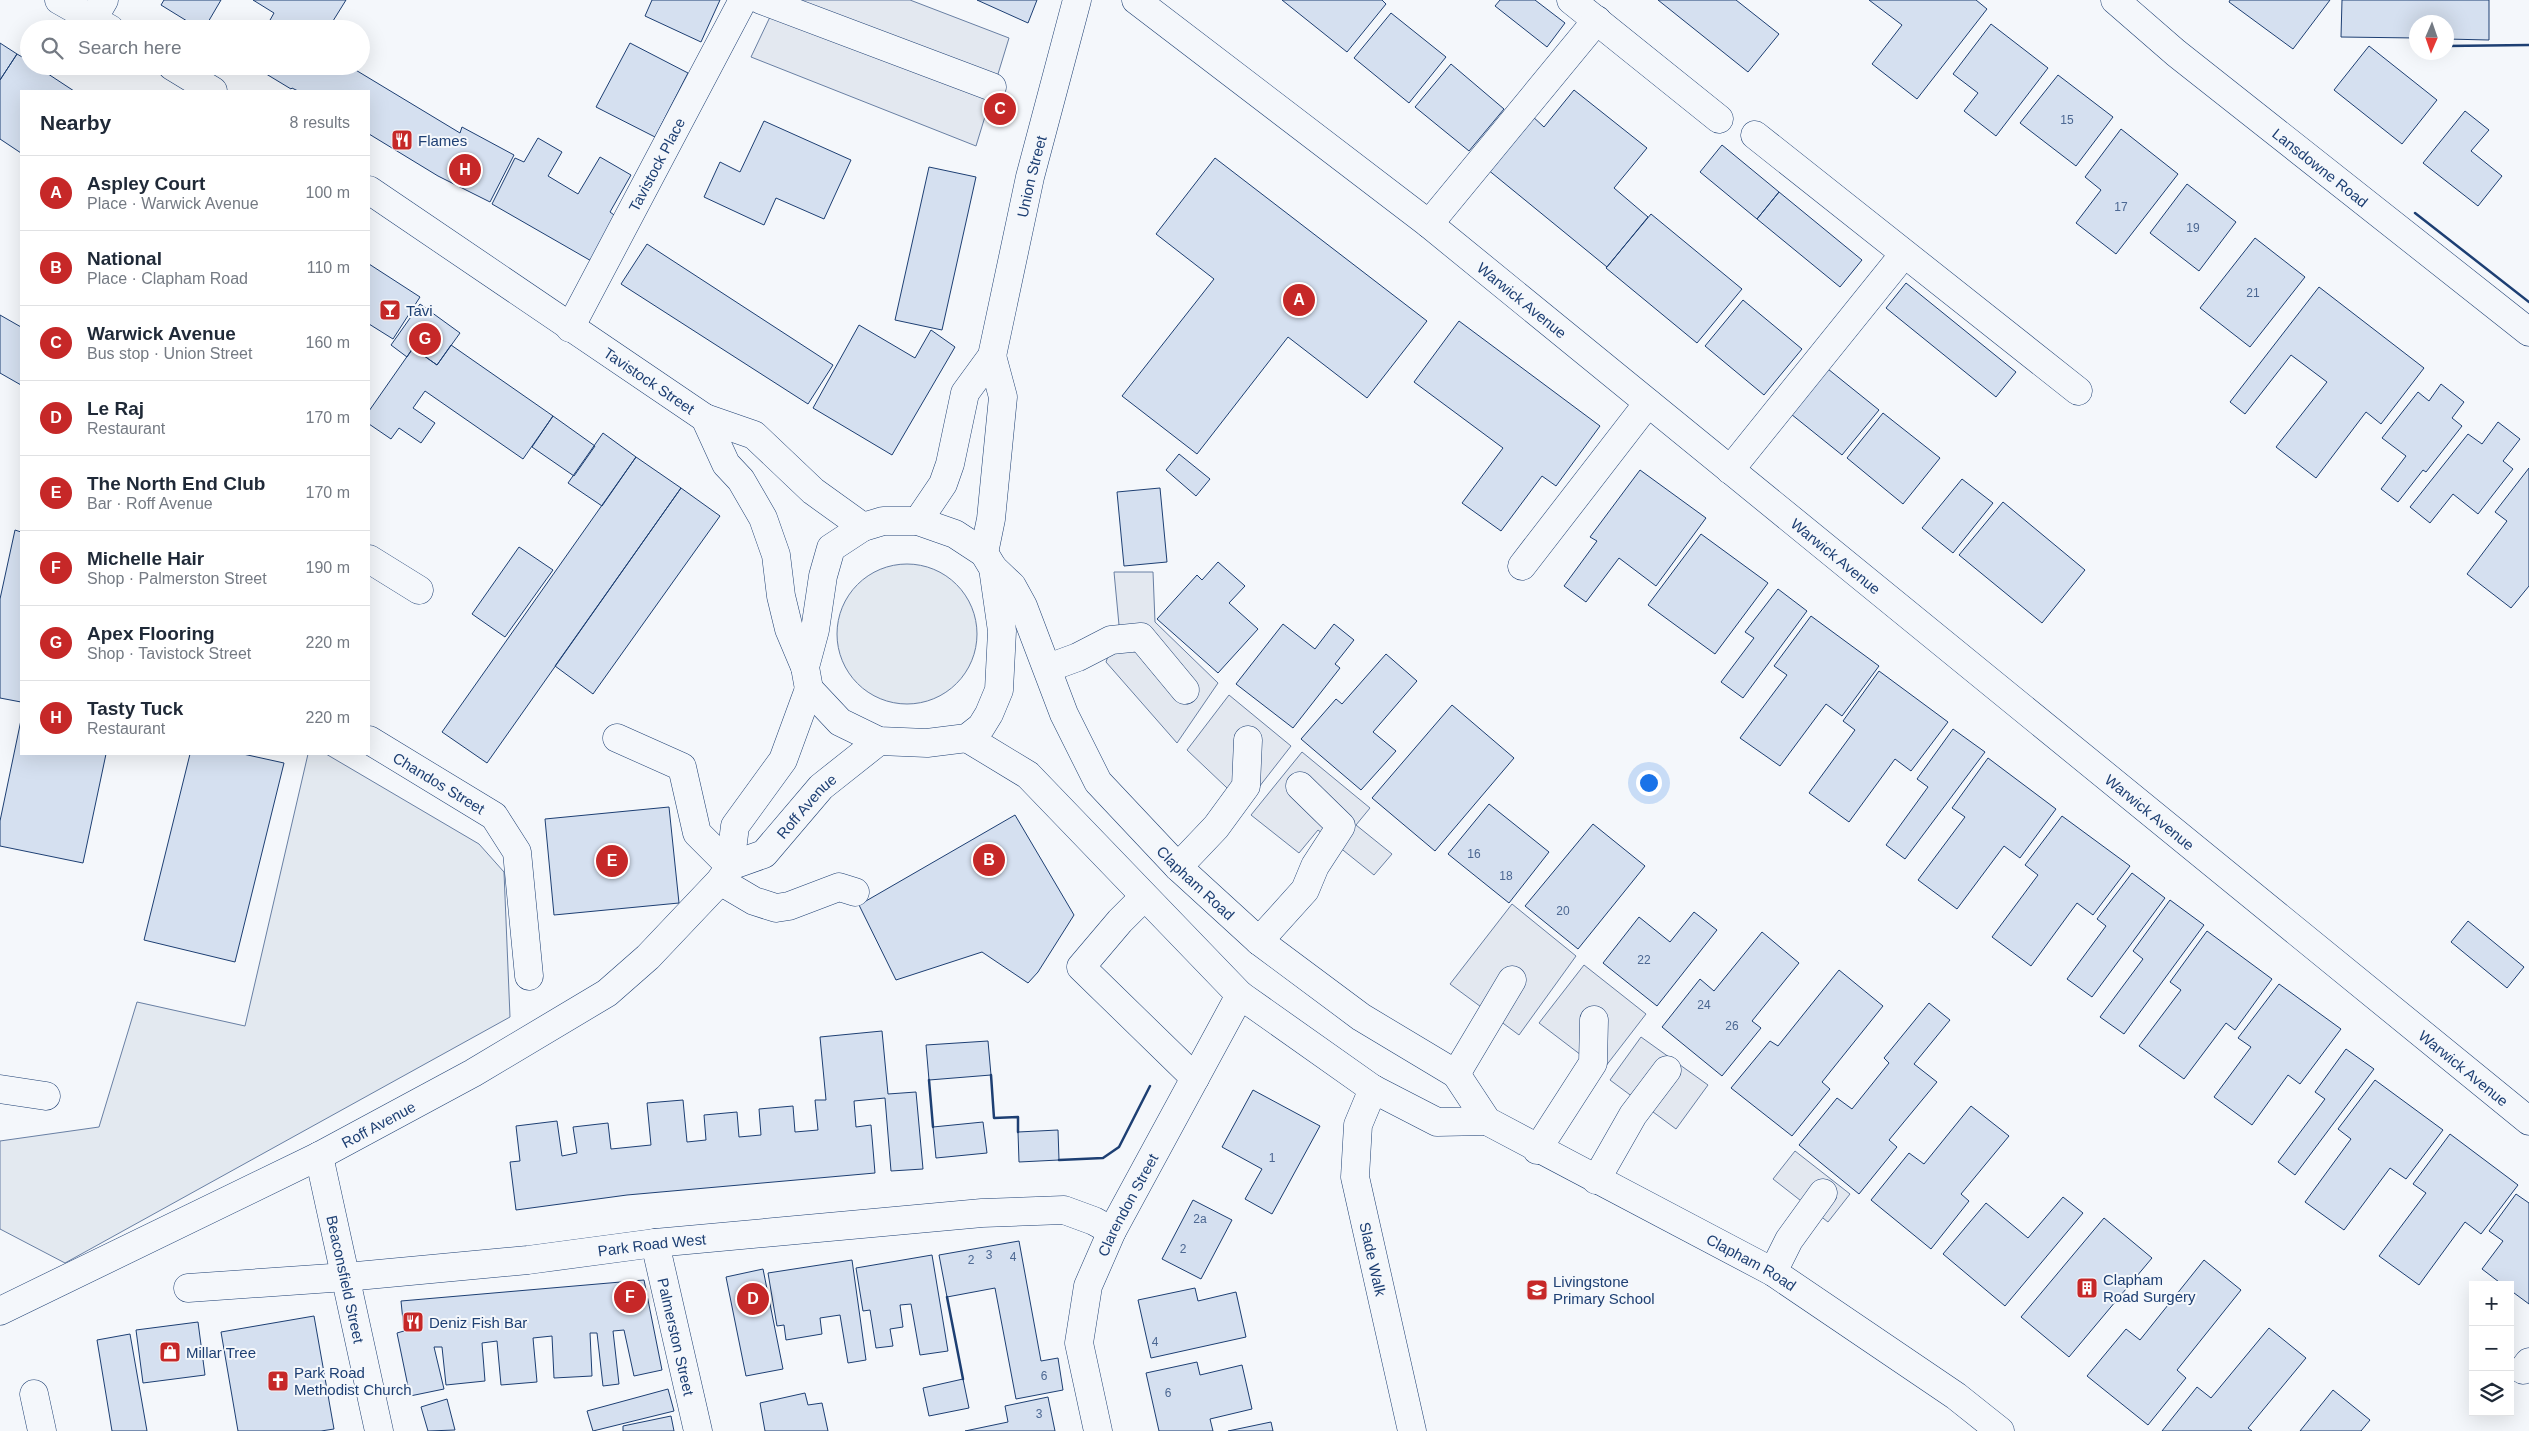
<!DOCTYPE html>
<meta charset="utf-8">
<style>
body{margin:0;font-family:Helvetica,sans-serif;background:#f2f2f3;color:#1f2937}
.controls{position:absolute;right:15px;bottom:15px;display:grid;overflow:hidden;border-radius:0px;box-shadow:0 5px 20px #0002}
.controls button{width:45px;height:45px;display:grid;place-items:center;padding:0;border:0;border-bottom:1px solid #e0e1e3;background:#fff;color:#1f2937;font:25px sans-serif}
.compass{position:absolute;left:2409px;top:15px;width:45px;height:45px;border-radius:50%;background:#fff;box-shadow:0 5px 20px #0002;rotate:182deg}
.you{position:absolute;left:1648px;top:782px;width:18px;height:18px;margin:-12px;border:4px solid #fff;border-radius:50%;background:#1a73e8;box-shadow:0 0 0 8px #1a73e833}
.badge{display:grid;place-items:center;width:32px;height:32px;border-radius:50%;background:#c62828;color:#fff;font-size:16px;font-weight:700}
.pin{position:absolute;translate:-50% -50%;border:2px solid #fff;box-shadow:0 1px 5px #0006}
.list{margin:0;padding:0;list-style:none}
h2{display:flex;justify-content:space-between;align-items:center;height:65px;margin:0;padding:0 20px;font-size:21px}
h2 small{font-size:16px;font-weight:400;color:#747a83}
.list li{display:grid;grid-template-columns:32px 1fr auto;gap:15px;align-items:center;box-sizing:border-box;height:75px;padding:0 20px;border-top:1px solid #e0e1e3}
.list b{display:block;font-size:19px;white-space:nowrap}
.list p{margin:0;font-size:16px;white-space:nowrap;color:#747a83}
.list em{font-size:16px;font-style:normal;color:#747a83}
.icon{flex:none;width:28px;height:28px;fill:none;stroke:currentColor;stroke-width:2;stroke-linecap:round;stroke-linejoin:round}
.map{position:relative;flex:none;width:2529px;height:1431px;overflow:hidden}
.search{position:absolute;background:#fff;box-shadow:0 5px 20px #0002;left:20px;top:20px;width:350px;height:55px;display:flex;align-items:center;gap:12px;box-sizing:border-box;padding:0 18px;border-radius:28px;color:#747a83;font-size:19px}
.panel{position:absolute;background:#fff;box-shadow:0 5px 20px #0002;left:20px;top:90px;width:350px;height:665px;border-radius:0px}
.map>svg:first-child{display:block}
</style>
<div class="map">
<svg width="2529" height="1431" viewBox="0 0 2529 1431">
<rect width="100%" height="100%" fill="#f4f7fb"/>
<path fill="#e3e9f0" stroke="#687fa3" d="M837 634a70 70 0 1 1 140 0a70 70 0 1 1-140 0Z
M308,754h18l153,90 25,28 6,145 -445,246 -65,-34v-88l99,-14 38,-125 108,24z"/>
<path fill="#e3e8f0" stroke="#687fa3" d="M778,0h132l99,38 -33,108 -225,-89z
M1114,572h39l2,50 63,61 -41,60 -71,-81 13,-37z
M1229,695l62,51 -46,59 -58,-55z
M1302,752l68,56 -14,17 36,29 -18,21 -56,-45 -19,23 -48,-38z
M1512,904l64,52 -57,79 -69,-51z
M1584,965l62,49 -44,57 -63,-48z
M1641,1037l67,48 -32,44 -66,-49z
M1795,1151l55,43 -22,28 -55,-43z"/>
<path fill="#d5e0f0" stroke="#1d3f73" d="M164,0h57l-17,29h-4l-39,-24z
M253,0h93l-18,29h-63l9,-16z
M652,0h68l-19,42 -56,-26z
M977,0h60l-9,23z
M1282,0h100l4,4 -39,48z
M1500,0h35l30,23 -18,24 -52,-41z
M1658,0h78l43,34 -31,38z
M1869,0h107l11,9 -70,90 -45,-35 30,-39z
M2230,0h100l-37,49 -64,-47z
M2342,0h147v40l-43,-1v-17h-30v16l-75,-1z
M1391,13l55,44 -37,46 -55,-45z
M1991,24l57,44 -52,68 -32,-25 14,-18 -25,-19z
M0,43l17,11 -17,26z
M630,43l58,30 -33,64 -59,-30z
M2369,46l68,54 -35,44 -68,-54z
M17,54l12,7v5h7l38,25h-53v62l-21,-14v-59z
M1451,64l53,45 -35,42 -54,-44z
M253,66h96l111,67 2,-6 52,28 -24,47 -52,-26 -69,-42v-43h-71l-6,-3 -1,1z
M2058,75l55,42 -37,49 -56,-43z
M1574,90l73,58 -33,40 34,29 -41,50 -120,-98 44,-54 13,12z
M2465,111l24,19 -18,21 31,25 -24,30 -55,-43z
M764,121l87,39 -27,59 -48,-21 -12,27 -60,-28 16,-35 20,10z
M2121,129l57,45 -62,80 -40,-31 25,-33 -16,-13z
M538,138l24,14 -14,24 30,18 22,-37 31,18 -21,37 11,8 -21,46 -108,-62 23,-46 9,4z
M1722,145l57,47 -22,27 -57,-47z
M1215,158l212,163 -60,77 -79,-61 -91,117 -75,-58 92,-117 -58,-45z
M929,167l47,10 -34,153 -47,-10z
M2187,184l49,38 -37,49 -49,-38z
M1779,192l83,68 -22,27 -83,-68z
M1651,214l91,75 -45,54 -91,-75z
M2255,238l50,39 -55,70 -50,-39z
M647,244l186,121 -25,39 -187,-120z
M369,264l51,33 -27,42 -24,-15z
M1906,283l110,89 -20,25 -110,-89z
M2319,287l105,81 -43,56 -15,-12 -50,66 -40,-31 51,-65 -36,-27 -46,59 -15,-12z
M1743,300l59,49 -38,46 -59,-49z
M420,304l40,29 -23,32 -24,-17 -6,9 -16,-12z
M0,315l21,12v58l-21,-12z
M1459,321l141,105 -44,60 -14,-10 -41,55 -39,-28 41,-55 -89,-66z
M859,325l56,33 16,-28 24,17 -63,108 -79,-47z
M451,345l102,71 -30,43 -98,-68 -12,17 22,15 -14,20 -22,-15 -8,11 -22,-15v-13l44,-63 24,17z
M1823,365l56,45 -37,45 -56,-45z
M2441,384l23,18 -12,16 10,8 -36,46 -3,-2 -25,32 -17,-13 25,-33 -24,-18 36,-46 11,9z
M1883,413l57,45 -37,46 -56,-46z
M553,416l42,30 -21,30 -42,-29z
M2498,422l22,17 -17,22 10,8 -35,45 -25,-20 -23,29 -20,-16 58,-73 14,10z
M603,433l33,24 -34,49 -34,-23z
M1179,454l31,25 -14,17 -30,-26z
M636,457l45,31 -194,275 -45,-31z
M2529,468v118l-18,22 -44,-34 40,-53 -12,-9z
M1640,470l66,48 -50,68 -37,-28 -33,44 -22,-16 33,-45 -7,-4z
M1962,479l31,24 -40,50 -31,-25z
M681,488l39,28 -127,178 -38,-28z
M1160,488l7,74 -43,4 -7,-74z
M2003,502l82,68 -43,53 -83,-68z
M15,530l6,2v170l-21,-4v-99z
M1701,534l67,49 -53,71 -67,-49z
M519,547l34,23 -48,67 -33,-23z
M1218,562l27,24 -16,17 29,26 -40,44 -61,-54 40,-44 5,5z
M1778,589l29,22 -64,87 -22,-16 33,-44 -9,-6z
M1811,616l68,50 -37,50 -16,-12 -46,62 -40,-28 47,-63 -13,-9z
M1283,624l32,25 19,-25 20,16 -19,24 5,4 -47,60 -57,-44z
M1386,654l31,27 -44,51 23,19 -35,39 -60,-51 35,-40 6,5z
M1879,671l69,51 -37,49 -16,-12 -46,63 -40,-29 46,-63 -12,-9z
M1452,705l62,53 -79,93 -63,-53z
M21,720v34h85l-23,109 -83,-17v-25z
M1953,729l32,23 -80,107 -19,-14 42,-58 -11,-8z
M190,754h53l41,9 -49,199 -91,-22z
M1988,758l68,51 -36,49 -16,-12 -47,63 -39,-29 47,-63 -13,-9z
M1489,804l60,48 -40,51 -61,-49z
M669,807l10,96 -125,12 -9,-96z
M1015,815l59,100 -36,57 -10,11 -46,-31 -86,28 -37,-75z
M2062,816l68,50 -37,49 -16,-12 -46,63 -39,-29 46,-62 -13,-10z
M1593,824l52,42 -67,83 -53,-43z
M2132,873l33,25 -73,99 -25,-18 39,-53 -9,-7z
M2170,900l34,25 -80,109 -24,-17 43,-58 -10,-8z
M1694,912l23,18 -60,76 -54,-43 36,-46 31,25z
M2468,921l56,46 -17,21 -56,-46z
M2207,931l65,48 -37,51 -9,-7 -42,56 -45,-33 42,-56 -11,-8z
M1762,932l37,31 -47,58 9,7 -39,48 -60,-49 38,-48 14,12z
M1839,970l44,36 -61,76 8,7 -38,47 -61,-48 39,-47 8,5z
M2279,984l62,45 -41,55 -12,-9 -36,50 -38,-28 37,-50 -13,-9z
M1929,1003l21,17 -36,44 23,18 -48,58 8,7 -38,47 -60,-49 38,-47 15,11 37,-46 -5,-5z
M882,1031l6,63 28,-2 7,77 -32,2 -6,-73 -31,3 2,26 15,-2 4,48 -248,22 -111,15 -6,-48 10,-1 -4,-35 41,-5 5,35 15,-3 -4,-26 35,-4 3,26 40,-4 -4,-42 36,-3 4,42 19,-2 -2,-25 33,-3 2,25 22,-2 -2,-26 34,-3 2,26 23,-2 -3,-30h11l-6,-63z
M988,1041l3,34 -62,5 -3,-35z
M2346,1049l28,20 -79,106 -17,-13 47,-63 -10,-7z
M2375,1080l68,50 -37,49 -16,-11 -46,62 -39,-28 46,-63 -13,-10z
M1253,1090l67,36 -48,88 -27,-15 17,-30 -40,-22z
M1971,1106l38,30 -48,58 8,7 -38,48 -60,-49 38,-47 15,11z
M983,1122l4,31 -51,5 -3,-31z
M1058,1130l1,30 -40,2 -1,-30z
M2450,1134l68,51 -37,49 -16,-12 -46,63 -40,-29 47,-63 -13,-9z
M2516,1194l13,9v101l-19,-14v-5h-7l-21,-16 21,-28 -14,-10z
M2063,1197l20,16 -78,93 -62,-52 43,-51 42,35z
M1193,1200l39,20 -31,59 -39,-20z
M2104,1218l48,40 -83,99 -48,-40z
M1019,1241l22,120 17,-3 5,32 -47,9 -21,-111 -48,9 -8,-42z
M932,1255l16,96 -28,4 -9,-51 -11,1 3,22 -13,2 3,17 -17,2 -6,-38 -7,1 -7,-43z
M852,1260l14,100 -18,3 -8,-48 -20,3 2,16 -36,6 -2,-15 -7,1 -9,-53z
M2204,1260l37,30 -64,80 9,8 -38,47 -61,-49 39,-47 14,11z
M763,1269l20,100 -37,7 -20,-99z
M644,1280l18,90 -28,6 -10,-46 -11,1 6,53 -16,2 -6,-53h-7l2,43 -38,2 -2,-42 -19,2 4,44 -36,3 -4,-44 -15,2 3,38 -39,4 -4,-38h-8l10,42 -34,7 -13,-63 7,-2 -3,-30z
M1195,1288l3,13 38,-9 10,45 -95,21 -13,-58z
M314,1316l20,113 -13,2h-83l-17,-99z
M198,1322l7,53 -62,8 -7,-53z
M2269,1328l37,30 -58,70 4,3h-90l35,-44 14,11z
M130,1334l17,97h-35l-15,-91z
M1197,1362l3,13 42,-10 10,44 -42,10 3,12h-54l-13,-58z
M963,1379l6,29 -40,8 -6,-28z
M668,1389l6,22 -81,20 -6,-20z
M2333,1390l37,30 -9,11h-61z
M805,1393l3,12 14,-2 6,28h-63l-5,-28z
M1048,1397l7,34h-90l43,-9 -3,-16z
M447,1399l8,31 -27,1 -7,-24z
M671,1416l3,15h-51v-5z
M1271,1422l2,9h-45z"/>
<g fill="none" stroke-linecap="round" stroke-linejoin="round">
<g stroke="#1d3f73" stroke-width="29">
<g id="minor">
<path d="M761,0l231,87"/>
<path id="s1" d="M1136,0l293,224 1100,897"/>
<path d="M1571,0l148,119"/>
<path id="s2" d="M2115,0l61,53 353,279"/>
<path d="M93,19l11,-19"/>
<path d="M1755,135l323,256"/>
<path d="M1429,224l168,-204"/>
<path id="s3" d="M570,328l173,-328"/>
<path d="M1730,470l174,-216"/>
<path d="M369,559l50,31"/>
<path d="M1522,566l126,-163"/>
<path d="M1048,668l30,-11 33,-17 30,-3 44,53"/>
<path d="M617,738l65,29 15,66 33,33"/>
<path id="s4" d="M369,740l125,76 23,36 12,124"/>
<path id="s5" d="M730,866l34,-12 57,-67 58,-46"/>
<path d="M1178,867l38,-40 30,-41 2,-46"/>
<path d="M720,881l34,20 22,7 13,-2 50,-19 16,5"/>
<path d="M1144,897l-24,24 -39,46 114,111"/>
<path d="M1259,941l46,-51 10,-24 26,-40 -41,-40"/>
<path d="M1456,1074l56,-94"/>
<path d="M0,1089l46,7"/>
<path id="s6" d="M1373,1089l-15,36 -3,52 57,254"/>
<path d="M1537,1150l56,-87 1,-43"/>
<path id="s7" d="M319,1156l60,275"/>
<path d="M1596,1180l37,-65 34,-45"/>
<path id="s8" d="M655,1243l43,188"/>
<path d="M1773,1272l16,-32 34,-47"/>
<path id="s9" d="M188,1288l158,-11 182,-17 127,-17 327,-30 82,-3 30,11 18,10"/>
<path id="s10" d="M0,1311l319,-155 154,-83 134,-80 41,-36 72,-76 10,-15 5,-40 48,-66 26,-71"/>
<path d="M2523,1370l6,-8"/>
<path d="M34,1394l8,37"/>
<path id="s11" d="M1098,1431l-19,-88 9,-57 24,-55 128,-236"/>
</g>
</g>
<g stroke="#1d3f73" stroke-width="29">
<g id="major">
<path d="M59,0l51,29"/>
<path d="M172,66l41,25"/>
<path id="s12" d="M369,190l336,228 21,46 15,16 22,38 13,37 5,41 8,33 16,38"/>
<path d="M705,418l49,17 59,56 50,36"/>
<path d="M883,521h35l37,13 29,19 9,15 9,63 -3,59 -10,24 -8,13 -14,11 -40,5 -48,-2 -39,-19 -31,-33 -4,-22 10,-37 8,-54 8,-28 32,-21z"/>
<path id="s13" d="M918,521l25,-37 7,-20 15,-71 27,-37 38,-179 47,-177"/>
<path d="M984,553l7,-34 12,-122 -11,-41"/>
<path id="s14" d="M993,568l19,18 11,20 41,108 34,68 80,85 81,74 102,76 95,57 31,47 286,151 183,124 44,35"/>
<path d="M967,738l61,37 212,220 133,94 64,33 50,-1"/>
</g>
</g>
<use href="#minor" stroke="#f4f7fb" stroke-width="28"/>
<use href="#major" stroke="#f4f7fb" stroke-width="28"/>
<path stroke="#1d3f73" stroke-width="2.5" d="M2446,46l83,-1
M2415,213l114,89
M991,1075l3,43 24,-1v15
M929,1080l4,47
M1059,1160l44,-2 16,-11 31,-61
M947,1297l16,82"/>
</g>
<defs>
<g id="restaurant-square" transform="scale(1.125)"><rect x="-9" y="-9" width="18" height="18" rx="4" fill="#c62828" stroke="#f4f7fb"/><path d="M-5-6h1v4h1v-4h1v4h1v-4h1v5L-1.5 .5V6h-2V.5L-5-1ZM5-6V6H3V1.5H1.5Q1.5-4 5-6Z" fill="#fff"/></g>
<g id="bar-square" transform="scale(1.125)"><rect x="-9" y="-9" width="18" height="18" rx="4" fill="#c62828" stroke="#f4f7fb"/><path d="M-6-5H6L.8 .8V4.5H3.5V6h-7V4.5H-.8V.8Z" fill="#fff"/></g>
<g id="building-square" transform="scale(1.125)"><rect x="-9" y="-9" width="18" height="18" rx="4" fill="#c62828" stroke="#f4f7fb"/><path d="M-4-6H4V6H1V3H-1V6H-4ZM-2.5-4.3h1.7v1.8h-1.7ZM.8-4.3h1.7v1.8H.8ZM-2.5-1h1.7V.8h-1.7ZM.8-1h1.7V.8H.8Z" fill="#fff"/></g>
<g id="school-square" transform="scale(1.125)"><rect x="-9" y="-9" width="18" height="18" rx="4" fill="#c62828" stroke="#f4f7fb"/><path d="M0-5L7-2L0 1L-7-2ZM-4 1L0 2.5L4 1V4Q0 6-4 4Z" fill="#fff"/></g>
<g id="shop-square" transform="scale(1.125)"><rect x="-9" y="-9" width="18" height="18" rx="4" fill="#c62828" stroke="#f4f7fb"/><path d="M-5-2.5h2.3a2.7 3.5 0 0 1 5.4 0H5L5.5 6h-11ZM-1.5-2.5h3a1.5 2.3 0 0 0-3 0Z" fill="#fff"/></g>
<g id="church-square" transform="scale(1.125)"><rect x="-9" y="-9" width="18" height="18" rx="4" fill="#c62828" stroke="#f4f7fb"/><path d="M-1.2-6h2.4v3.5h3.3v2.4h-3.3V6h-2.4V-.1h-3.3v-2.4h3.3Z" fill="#fff"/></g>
</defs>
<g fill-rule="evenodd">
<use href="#restaurant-square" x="402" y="140"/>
<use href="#bar-square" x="390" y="310"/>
<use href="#building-square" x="2087" y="1288"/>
<use href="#school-square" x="1537" y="1290"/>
<use href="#restaurant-square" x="413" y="1322"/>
<use href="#shop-square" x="170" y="1352"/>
<use href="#church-square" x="278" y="1381"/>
</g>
<g text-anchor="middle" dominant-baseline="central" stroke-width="4" stroke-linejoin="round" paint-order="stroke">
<g font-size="12" fill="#4b6792">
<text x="2067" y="120">15</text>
<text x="2121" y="207">17</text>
<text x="2193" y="228">19</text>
<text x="2253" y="293">21</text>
<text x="1474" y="854">16</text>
<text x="1506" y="876">18</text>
<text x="1563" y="911">20</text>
<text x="1644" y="960">22</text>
<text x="1704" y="1005">24</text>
<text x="1732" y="1026">26</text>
<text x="1272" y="1158">1</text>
<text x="1200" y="1219">2a</text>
<text x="1183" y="1249">2</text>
<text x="989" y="1255">3</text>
<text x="1013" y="1257">4</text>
<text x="971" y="1260">2</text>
<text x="1155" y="1342">4</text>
<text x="1044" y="1376">6</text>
<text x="1168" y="1393">6</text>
<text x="1039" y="1414">3</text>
</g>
<g font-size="15" fill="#1d3f73" stroke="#f4f7fb" text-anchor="start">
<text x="418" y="140">Flames</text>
<text x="406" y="310">Tavi</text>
<text x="2103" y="1279">Clapham<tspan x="2103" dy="17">Road Surgery</tspan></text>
<text x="1553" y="1281">Livingstone<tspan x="1553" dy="17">Primary School</tspan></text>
<text x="429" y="1322">Deniz Fish Bar</text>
<text x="186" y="1352">Millar Tree</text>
<text x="294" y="1372">Park Road<tspan x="294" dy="17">Methodist Church</tspan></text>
</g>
<g font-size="15" fill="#1d3f73" stroke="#f4f7fb">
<text stroke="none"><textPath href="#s3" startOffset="185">Tavistock Place</textPath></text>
<text stroke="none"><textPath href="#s2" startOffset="265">Lansdowne Road</textPath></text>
<text stroke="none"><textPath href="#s13" startOffset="368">Union Street</textPath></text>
<text stroke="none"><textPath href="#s1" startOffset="489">Warwick Avenue</textPath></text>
<text stroke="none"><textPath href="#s12" startOffset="339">Tavistock Street</textPath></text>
<text stroke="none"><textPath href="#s1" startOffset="894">Warwick Avenue</textPath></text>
<text stroke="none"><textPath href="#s4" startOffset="82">Chandos Street</textPath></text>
<text stroke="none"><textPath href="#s5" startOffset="100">Roff Avenue</textPath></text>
<text stroke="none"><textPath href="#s1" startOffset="1299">Warwick Avenue</textPath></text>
<text stroke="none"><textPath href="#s14" startOffset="381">Clapham Road</textPath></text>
<text stroke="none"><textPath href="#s1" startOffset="1704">Warwick Avenue</textPath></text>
<text stroke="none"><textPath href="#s10" startOffset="422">Roff Avenue</textPath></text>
<text stroke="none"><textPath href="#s11" startOffset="238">Clarendon Street</textPath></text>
<text stroke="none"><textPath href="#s9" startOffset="466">Park Road West</textPath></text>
<text stroke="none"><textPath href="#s6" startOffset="175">Slade Walk</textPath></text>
<text stroke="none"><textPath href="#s14" startOffset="1061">Clapham Road</textPath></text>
<text stroke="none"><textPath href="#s7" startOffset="126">Beaconsfield Street</textPath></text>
<text stroke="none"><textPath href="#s8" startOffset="96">Palmerston Street</textPath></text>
</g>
</g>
</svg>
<div class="controls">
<button>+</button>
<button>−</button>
<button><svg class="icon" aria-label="layers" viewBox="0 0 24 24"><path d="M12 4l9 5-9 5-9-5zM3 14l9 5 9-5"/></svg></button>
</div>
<svg class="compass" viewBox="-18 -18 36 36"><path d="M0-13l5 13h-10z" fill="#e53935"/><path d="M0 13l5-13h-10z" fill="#747a83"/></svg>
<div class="you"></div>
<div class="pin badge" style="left:1299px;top:300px">A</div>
<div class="pin badge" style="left:989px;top:860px">B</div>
<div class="pin badge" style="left:1000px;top:109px">C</div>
<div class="pin badge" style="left:753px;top:1299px">D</div>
<div class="pin badge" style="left:612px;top:861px">E</div>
<div class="pin badge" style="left:630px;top:1297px">F</div>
<div class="pin badge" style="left:425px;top:339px">G</div>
<div class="pin badge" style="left:465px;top:170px">H</div>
<div class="search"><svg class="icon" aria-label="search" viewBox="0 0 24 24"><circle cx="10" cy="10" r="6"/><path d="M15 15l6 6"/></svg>Search here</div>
<section class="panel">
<h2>Nearby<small>8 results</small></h2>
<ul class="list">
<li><span class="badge">A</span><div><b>Aspley Court</b><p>Place · Warwick Avenue</p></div><em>100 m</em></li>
<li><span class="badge">B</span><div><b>National</b><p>Place · Clapham Road</p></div><em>110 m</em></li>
<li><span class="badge">C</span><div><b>Warwick Avenue</b><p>Bus stop · Union Street</p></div><em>160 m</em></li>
<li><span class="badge">D</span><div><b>Le Raj</b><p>Restaurant</p></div><em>170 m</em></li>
<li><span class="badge">E</span><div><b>The North End Club</b><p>Bar · Roff Avenue</p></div><em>170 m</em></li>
<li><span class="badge">F</span><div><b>Michelle Hair</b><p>Shop · Palmerston Street</p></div><em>190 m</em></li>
<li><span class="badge">G</span><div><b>Apex Flooring</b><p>Shop · Tavistock Street</p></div><em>220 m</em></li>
<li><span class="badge">H</span><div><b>Tasty Tuck</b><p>Restaurant</p></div><em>220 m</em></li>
</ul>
</section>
</div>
